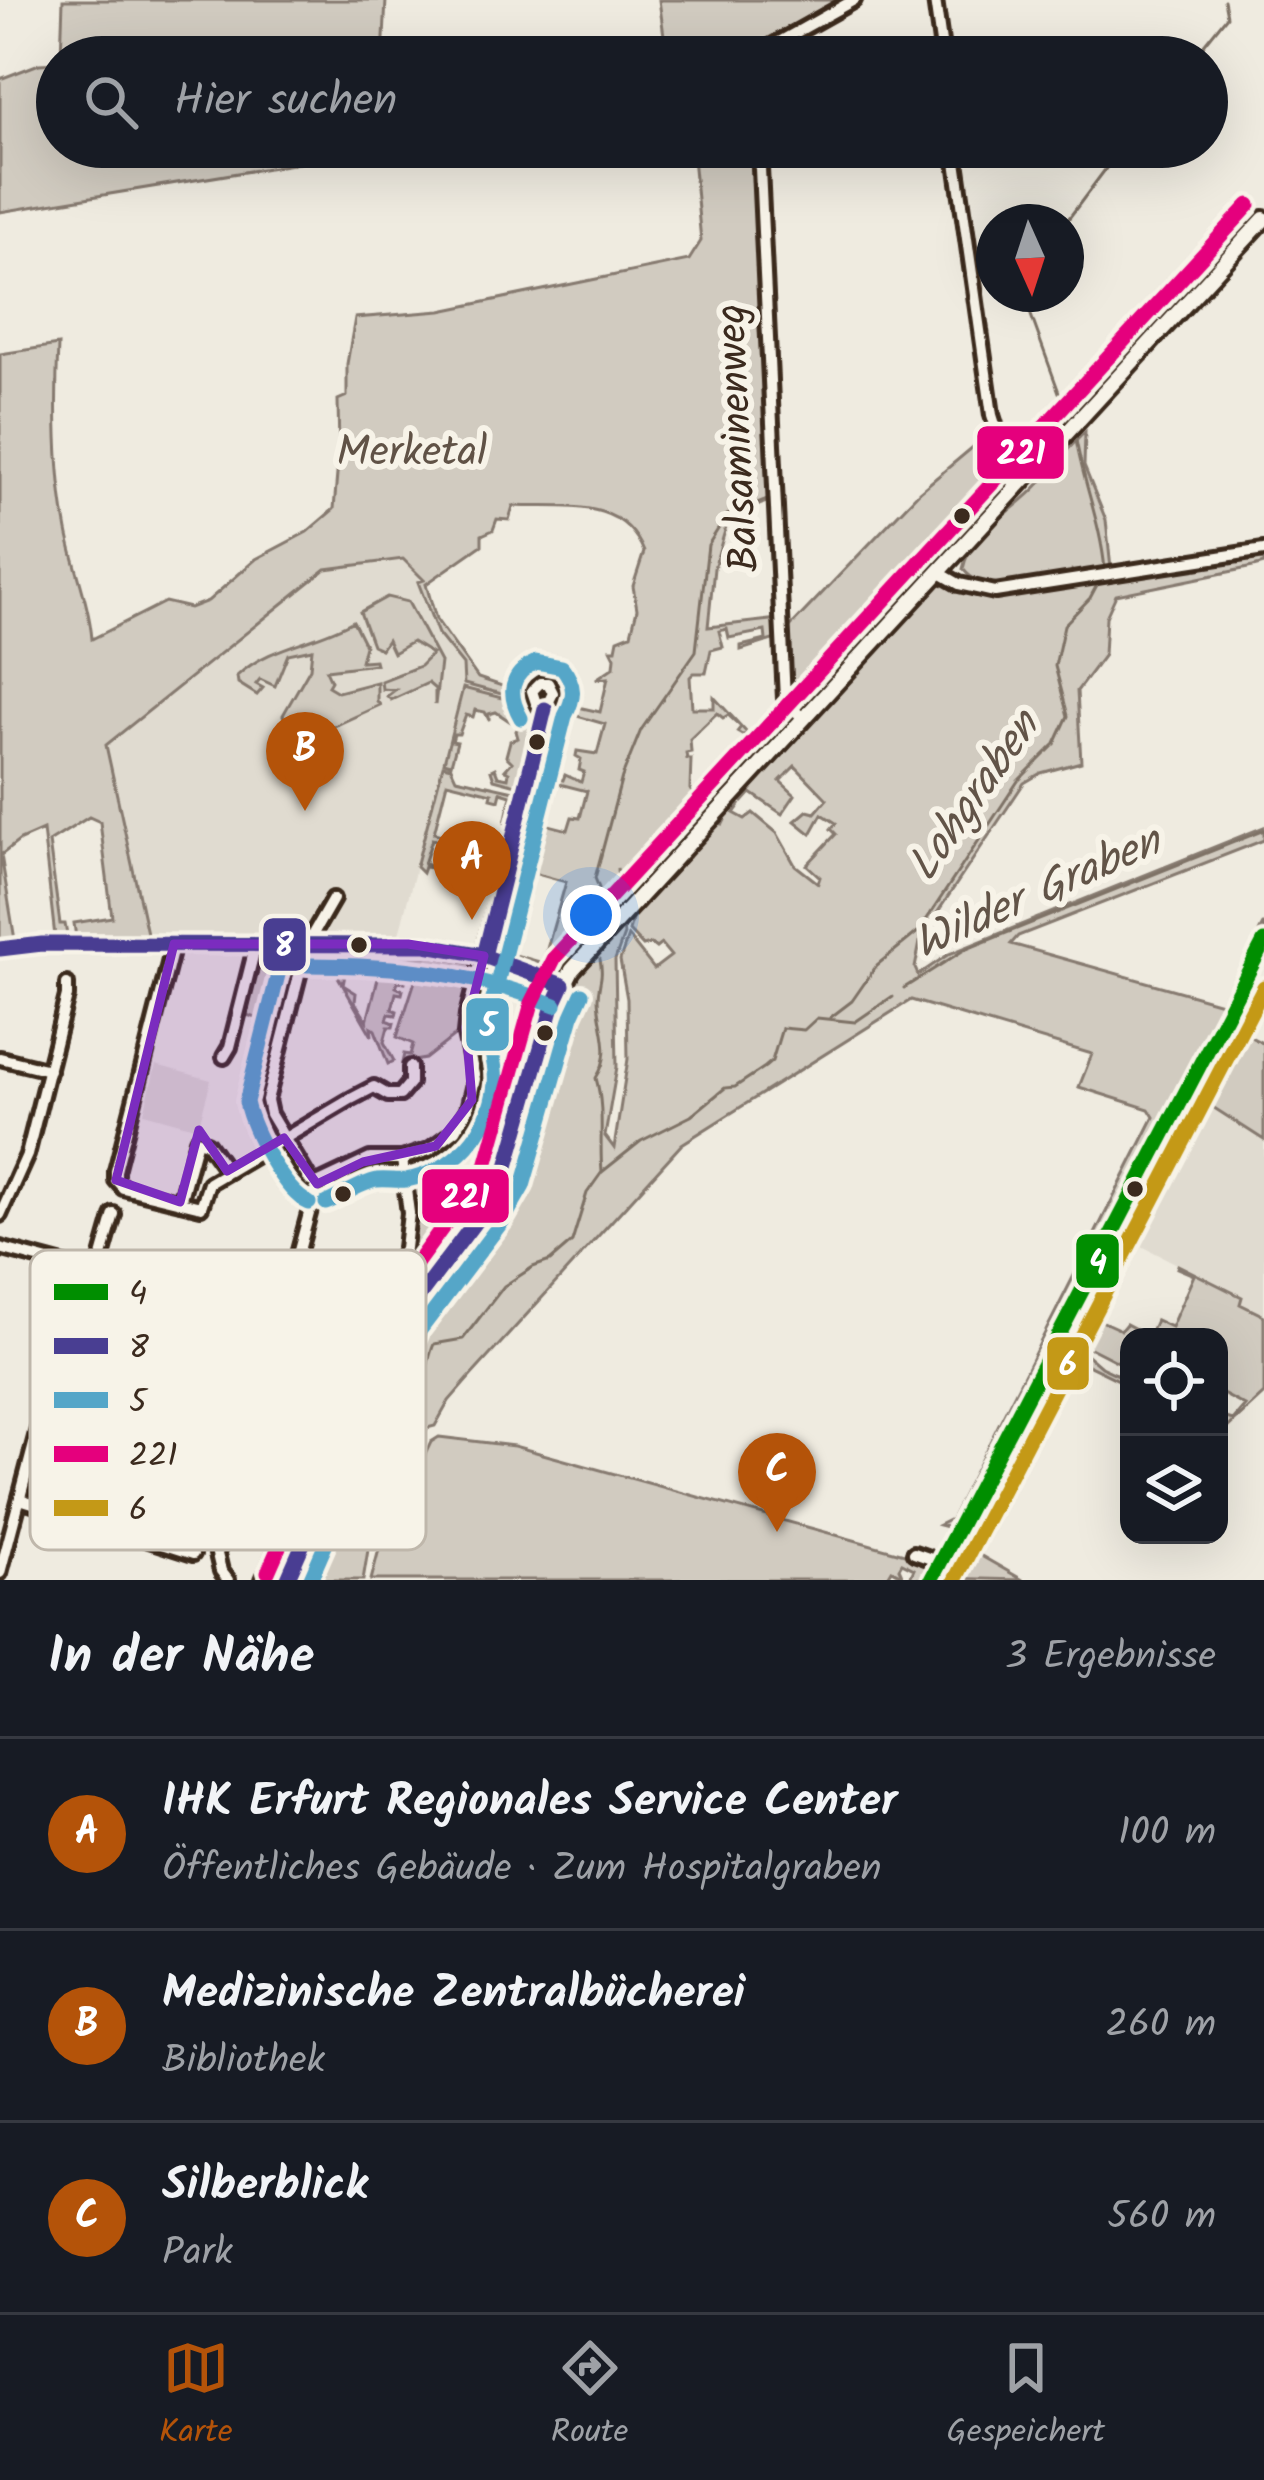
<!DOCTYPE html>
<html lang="de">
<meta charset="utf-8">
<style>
body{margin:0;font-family:Kalam,sans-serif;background:#242831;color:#f1f3f6}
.controls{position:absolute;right:36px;bottom:36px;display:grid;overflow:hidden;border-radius:24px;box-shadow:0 12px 48px #0002}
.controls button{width:108px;height:108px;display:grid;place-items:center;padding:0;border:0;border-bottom:3px solid #363941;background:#171b24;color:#f1f3f6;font:60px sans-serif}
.compass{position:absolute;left:976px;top:204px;width:108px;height:108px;border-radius:50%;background:#171b24;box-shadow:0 12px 48px #0002;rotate:177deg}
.you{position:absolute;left:591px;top:915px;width:42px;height:42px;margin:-30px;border:9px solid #fff;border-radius:50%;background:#1a73e8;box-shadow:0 0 0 18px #1a73e833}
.badge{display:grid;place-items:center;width:78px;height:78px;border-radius:50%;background:#b45309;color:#fff;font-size:39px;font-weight:700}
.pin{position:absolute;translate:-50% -99px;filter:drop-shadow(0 3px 6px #0008)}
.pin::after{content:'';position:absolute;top:63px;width:42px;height:36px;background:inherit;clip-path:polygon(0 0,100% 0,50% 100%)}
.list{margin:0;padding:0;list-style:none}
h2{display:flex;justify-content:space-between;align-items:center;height:156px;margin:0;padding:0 48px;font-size:51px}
h2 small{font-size:39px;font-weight:400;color:#9ea1a6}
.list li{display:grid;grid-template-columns:78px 1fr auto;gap:36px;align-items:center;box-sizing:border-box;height:192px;padding:0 48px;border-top:3px solid #363941}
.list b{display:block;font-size:45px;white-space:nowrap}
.list p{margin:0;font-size:39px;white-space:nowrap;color:#9ea1a6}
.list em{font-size:39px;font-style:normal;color:#9ea1a6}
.icon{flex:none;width:66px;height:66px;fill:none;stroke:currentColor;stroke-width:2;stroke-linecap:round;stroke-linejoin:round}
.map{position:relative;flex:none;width:1264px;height:1580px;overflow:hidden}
.search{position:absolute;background:#171b24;box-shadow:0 12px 48px #0002;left:36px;right:36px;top:36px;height:132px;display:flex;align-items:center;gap:30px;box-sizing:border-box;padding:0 42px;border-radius:66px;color:#9ea1a6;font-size:45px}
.sheet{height:732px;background:#171b24}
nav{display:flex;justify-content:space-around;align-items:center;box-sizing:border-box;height:168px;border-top:3px solid #363941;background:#171b24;font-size:33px;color:#9ea1a6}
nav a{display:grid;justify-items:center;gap:6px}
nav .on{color:#b45309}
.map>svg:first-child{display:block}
</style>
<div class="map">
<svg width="1264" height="1580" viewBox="0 0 1264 1580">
<rect width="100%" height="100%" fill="#efebe0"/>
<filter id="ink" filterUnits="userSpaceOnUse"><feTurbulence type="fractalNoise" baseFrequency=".00833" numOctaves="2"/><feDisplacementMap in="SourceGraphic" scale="24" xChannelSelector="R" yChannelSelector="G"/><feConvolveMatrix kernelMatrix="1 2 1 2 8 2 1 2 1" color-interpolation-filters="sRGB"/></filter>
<g filter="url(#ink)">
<path fill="#e0dbd0" d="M403,559l18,18 -3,5 20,52 28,36 -68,268h-250l-42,-193 220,-176z
M156,1065l55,15 -13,48 -54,-15z
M1197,1097l67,43v175l-71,-35 2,-7 -67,-34z"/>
<path fill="#d1cbc0" stroke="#867a6f" stroke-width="3" d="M63,0h323l-3,57h-322z
M659,0h203l-95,52 -1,5h-99z
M57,63v84h318l-3,4 -372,61v-133l39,-15z
M692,147h71l16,350 -50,20 -15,51 -6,59 71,-8v19l-38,12v-4l25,-6 -1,-9 -36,7 -2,-9 -8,2 4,16 -12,3 -5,23h-12l-4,4 2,31h22v-11l34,37 -6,1 -5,-3 4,-5 -13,-12 -5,3 -6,-5 -27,26 1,13 -5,1 1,6h4l-1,30 10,17 14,-15 -6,19 -27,25 8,-15 -66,77 -6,-29 2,33 -60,68 -15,3 -47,-17 -2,-17 12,4 1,11 35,10 23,-81 -40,-11 9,-38 -11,-3 -2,-5 7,-28 8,2 -4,22 35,9 4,-13 8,1 7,-27 -31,-8 -1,4 -13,-3 -3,9 -6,-2 6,-23 4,1v6l20,5 2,-5 16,7 3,-10 -5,-2 2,-11 -5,-3 1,-5 20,3 8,-30 -49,-14 3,-13 1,6 40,9 8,-34 -12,1 18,-12 1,-10 -4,-8h5l2,-10 13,-5 6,-25 -4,-23 11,-34c-22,-56 -80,-43 -131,-46l-4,14 -12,-1 -4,11 -11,5v10l-56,39 10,35 42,59 48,16 2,7 -64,-17 -1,-19 -25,-31 -20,-52 6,-2 -21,-21 -77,10 -220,176 42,193h-72l-2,-15 38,-6 -12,-95 -11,-5 -40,25 11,82h5l2,11 -12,2 -12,-107 -23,10 -19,15 14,85 -15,3v-589l58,-9c-3,61 -3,125 9,186 7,36 22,72 25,108l73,-37 25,6 18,-7 48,-42 51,-27 27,-23 5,-58 -1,-51 9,-4v-32l8,-46 86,-7 248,-51 12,-19z
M1085,432l-1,34 22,54 5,49 -33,8 -6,-6 -1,6c-34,6 -84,23 -108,-8 7,-38 54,-58 77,-86 15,-18 27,-34 45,-51z
M994,435l14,47 -36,33 -25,35 -152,158 -8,-12 6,-3 -7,-43 3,-22 130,-136 66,-55z
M1264,555v9l-11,3 -137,28 -10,22 -2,38 -27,36 4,71 -40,11 -17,10 -103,154 -6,31 3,7 31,-21 315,-127v13l-246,96 -7,8 210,59 43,-80v11l-127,237 -182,353 -4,4 -12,-3 12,-6 203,-402 -5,-8 -70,-22 13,-33 -181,-54 -229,144 -213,234 -20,23 -14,25 -8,2 -59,122 -5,30h-69l114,-261 89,-118 17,-38 43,-144 15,-33 21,-30 30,-30 1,9 -9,25 2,107 -12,69 9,12 14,-89 -1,-60 -7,-39 8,-24 26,33 17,-13 -10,-12 -5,4 -5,-4 -8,2 -14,-15 6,-22 50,-53 4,1 1,-8 26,-27 7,2 2,-4 -3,-4 11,-14 7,3 -6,8 11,6 8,-6 24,20 18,32 23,18 2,-6 -13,-12 29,-31 -5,-5 5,-6 -14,-9 -11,20 -16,-13 12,-10 8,2 12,-14 -32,-33 -15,15 15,14 -13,19 -31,-21 -8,9 -5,-4 196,-213c23,-5 44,10 67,12z
M387,597l21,5 32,60 -5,43v-16l-7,-6 -37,17 -4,-4 8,-6 -13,-1 -1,-8 39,-15 12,-12 -20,-12 -19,11 -6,-13 -6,9 -9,-4 -12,-33z
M353,621l12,24 -4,16 14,-1 1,4 -50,6 5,11 -3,5 10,6 39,-10v19l3,4 -78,36v-14l-13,3 -6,-15 27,-47 2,-19 -24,5 -13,32 -15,-7 -4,5 7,4 -6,7 -19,-12 -1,-7c33,-31 78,-33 116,-55z
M463,688l66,17 7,23 -16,58 -26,-7 -3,-9 4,-2 3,8 10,2 1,-6 -4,-2 7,-8 -6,-6 4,-15 8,-3 -2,-7 7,-14 -10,-2 -2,7 -15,-10 -7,2v6l-4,-8 -10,-2 -2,7 -7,-2 -7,19h-5l-2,7 5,1 -6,22 -7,-2z
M443,765l8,2 5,11 63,14 -10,35 -4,-4 6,-28 -10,-3 -2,8 -8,-2 1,-5 -45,-11 -13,51 62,18 5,-15 7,-3 -6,24 -70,-18 -8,25 23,6 -23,-3 -2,6 -6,-6z
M258,954h31l4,6 -16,64 -34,-10z
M325,954h24l-6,31 13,8 -1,9 12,19 17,-66 46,1 41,8 -14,70 -32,25 -23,4 2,-9 6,1 3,-11 -16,-7 18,-56 -2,-12 -10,-1 -2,8 5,2 -1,4 -7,-1 -2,6 7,3 -1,4 -6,-1 -4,16 5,2 -1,4 -7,-1 -2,6 7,3 -1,4h-5l-4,15 10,19 -6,3 -13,-34 -4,-3 1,9z
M496,967l45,26 3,9c-21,59 -24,122 -51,179 -26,53 -71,96 -100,147l-111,252h-12l140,-341 -3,-69 49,-32 3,2 -20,15 22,32 12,-6 -2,-5 12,-16 -3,-3 4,-4 -6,-6 20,-38 28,-121 -38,-11 -13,50 7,3 -3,12 7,2 -3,7 -6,-1 -6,-26 14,-52z
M1229,1026l35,18v96l-67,-43 1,-11z
M1178,1265l64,32 -2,7 24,12v78l-40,37 -5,-2 4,-12 10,3 12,-14 -26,-14v-55h-90l-1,30 -47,-24 -2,5 22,19 28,13v5l-60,-29h-10l-79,160 -23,26 66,38 -82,-2 8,-16 -3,-3 150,-283h4l-14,27 16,8 -3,9 22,10 5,-6 23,12 7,-16 15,7 23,-52 -17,-7z
M439,1437l75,9 416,115 3,4 -6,15 -17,-2 4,-9 -12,-6 -3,5 3,7 -10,-5 -6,10h-515l7,-27 53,-111z"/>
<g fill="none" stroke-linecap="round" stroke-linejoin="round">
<path stroke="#7e7266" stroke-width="3" d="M1194,57l33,-41 -3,-16
M1066,222l56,-75
M1028,294v13l40,110
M1076,440c8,45 25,85 29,130
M597,918l-3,-22 5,-8 -4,-10 27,-101 19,-47 55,-79 12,-106 19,-30 43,-17
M600,959c4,20 -2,24 -2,40 1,30 16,52 -2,79 9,32 3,62 6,94
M904,988l60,-38 300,-120
M831,1017l21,-16 25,-36 42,-34 99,-150 37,-37 13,-28 -13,-50 9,-41 26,-27 8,-15
M319,1580c5,-28 31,-48 43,-73 11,-22 11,-49 21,-73 8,-17 24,-30 35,-45 10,-15 9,-29 16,-45l29,-5 41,-53 29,-19 17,-6 22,-19 15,-49 15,-21 39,-31 50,-25 34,-28 10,-1 30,-20 7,-6 10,-33 22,2 13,-12 38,4 38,-26"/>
<g stroke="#3b2a1e" stroke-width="20">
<path id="minor" d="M935,0l8,57
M763,57v-6l91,-51
M759,147l26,552 17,19
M954,147l38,268 21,67 5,5
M938,572l21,12 36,8 269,-42
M174,944l-58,227v9l7,8 78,19 8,-24 142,-84 23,-12 14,8h12l10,-12v-16
M0,949l42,-5 384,1 52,9 85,31
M534,976l15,17 8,3
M224,1057l6,-10 26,-103
M0,1058l49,12
M317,1184l53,-25h32l27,-9 27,-20 12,-21 7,-30 -10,-45 2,-19 78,-306 8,-16 -5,-10h-8l-8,8 4,12 9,6
M317,1184l-7,-3 -40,-67 -3,-14 40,-156 26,-45
M180,1202l17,-62 10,3 20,28
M0,1215l27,-60 40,-159v-12
M0,1248l278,74
M97,1274l17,-60
M20,1499l173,55
M113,1528l62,-233
M914,1553l26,9
M0,1573l80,-303
M228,1580l-7,-9 -4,-17 100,-370
M263,1580l142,-332 4,-35 -7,-54
M931,1580l333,-638"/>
</g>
<g stroke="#3b2a1e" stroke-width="22">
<path id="major" d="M287,1580l115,-261 85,-113 17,-29 48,-168 20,-39 692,-751"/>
</g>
<use href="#minor" stroke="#f7f3e8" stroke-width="10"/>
<use href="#major" stroke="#f7f3e8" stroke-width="14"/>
<g stroke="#f7f3e8" stroke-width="24">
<path id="bus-1" d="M931,1580l333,-638"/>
</g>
<g stroke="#f7f3e8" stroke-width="24">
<path id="bus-2" d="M0,949l42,-5 384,1 52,9 85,31
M484,956l61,-247
M287,1580l115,-261 85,-113 17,-29 48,-168 11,-24"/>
</g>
<g stroke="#f7f3e8" stroke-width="24">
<path id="bus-3" d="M287,939l-41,163c6,28 38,90 63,101
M307,965c88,0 166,7 248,40
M326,1203c16,-7 35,-20 51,-23 10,-1 19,1 29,0 49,-9 84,-48 89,-96 3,-22 -10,-43 -7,-65l77,-303c10,-19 11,-31 -3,-49l-26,-5c-26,12 -29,32 -15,56
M310,1580l110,-250 84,-111 19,-33 49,-170 10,-22"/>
</g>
<g stroke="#f7f3e8" stroke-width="24">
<path id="bus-4" d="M268,1572l116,-264 101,-139 47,-166 23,-46 694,-752"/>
</g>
<g stroke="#f7f3e8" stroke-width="24">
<path id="bus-5" d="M955,1580l309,-593"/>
</g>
<use href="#bus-1" stroke="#008e00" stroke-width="15"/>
<use href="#bus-2" stroke="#493e92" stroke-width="15"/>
<use href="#bus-3" stroke="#55a6c8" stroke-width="15"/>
<use href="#bus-4" stroke="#e5007d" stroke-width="15"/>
<use href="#bus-5" stroke="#c49917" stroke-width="15"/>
</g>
</g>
<path fill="#7b2cbf" fill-opacity="0.2" stroke="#7b2cbf" stroke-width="9" stroke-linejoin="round" d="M174,944h234l76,12 -18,71 6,73 -36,46 -73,16 -46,22 -33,-46 -57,33 -28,-41 -19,72 -64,-22z"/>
<g fill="#3b2a1e" stroke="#f7f3e8" stroke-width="4.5">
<circle cx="962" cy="516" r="10"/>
<circle cx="537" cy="742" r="10"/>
<circle cx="359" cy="945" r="10"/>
<circle cx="545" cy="1033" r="10"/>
<circle cx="1135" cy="1189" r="10"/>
<circle cx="343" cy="1194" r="10"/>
</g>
<g text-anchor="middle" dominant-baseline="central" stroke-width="12" stroke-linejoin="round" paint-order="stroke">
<g font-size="42" fill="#3b2a1e" stroke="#f7f3e8">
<text transform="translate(739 438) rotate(-93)">Balsaminenweg</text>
</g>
<g font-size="42" fill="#605246" stroke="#f7f3e8">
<text x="412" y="453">Merketal</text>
</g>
<g font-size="45" font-style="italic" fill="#625448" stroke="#f7f3e8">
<text transform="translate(975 797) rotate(-55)">Lohgraben</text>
<text transform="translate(1038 894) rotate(-24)">Wilder Graben</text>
</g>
</g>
<rect x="30" y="1250" width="396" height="300" rx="18" fill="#f7f3e8" stroke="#bfb7ab" stroke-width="3"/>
<rect x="54" y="1284" width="54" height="16" fill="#008e00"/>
<rect x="54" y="1338" width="54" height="16" fill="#493e92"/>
<rect x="54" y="1392" width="54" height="16" fill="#55a6c8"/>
<rect x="54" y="1446" width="54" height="16" fill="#e5007d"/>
<rect x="54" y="1500" width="54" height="16" fill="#c49917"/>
<g font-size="33" fill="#3b2a1e">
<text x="129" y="1304">4</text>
<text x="129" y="1358">8</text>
<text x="129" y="1412">5</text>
<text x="129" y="1466">221</text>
<text x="129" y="1520">6</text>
</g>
<g stroke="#f7f3e8" stroke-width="4.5">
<rect x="975" y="424" width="91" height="57" rx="12" fill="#e5007d"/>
<rect x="261" y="916" width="47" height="57" rx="12" fill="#493e92"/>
<rect x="464" y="996" width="47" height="57" rx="12" fill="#55a6c8"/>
<rect x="420" y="1167" width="91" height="58" rx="12" fill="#e5007d"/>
<rect x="1074" y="1232" width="47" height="58" rx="12" fill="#008e00"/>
<rect x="1045" y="1335" width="46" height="57" rx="12" fill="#c49917"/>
</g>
<g font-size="33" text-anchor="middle" font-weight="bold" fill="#fff">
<text x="1021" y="464">221</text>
<text x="284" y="956">8</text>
<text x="488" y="1036">5</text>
<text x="465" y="1208">221</text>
<text x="1098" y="1273">4</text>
<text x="1068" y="1375">6</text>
</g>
</svg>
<div class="controls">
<button><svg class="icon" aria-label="locate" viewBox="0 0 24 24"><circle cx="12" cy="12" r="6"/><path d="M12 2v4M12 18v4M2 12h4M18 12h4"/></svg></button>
<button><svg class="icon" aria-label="layers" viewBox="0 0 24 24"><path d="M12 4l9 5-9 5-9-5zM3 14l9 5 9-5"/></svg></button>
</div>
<svg class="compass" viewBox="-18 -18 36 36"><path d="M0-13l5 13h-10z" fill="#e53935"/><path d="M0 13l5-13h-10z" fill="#9ea1a6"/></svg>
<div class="you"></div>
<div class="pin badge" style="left:472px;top:920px">A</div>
<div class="pin badge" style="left:305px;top:811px">B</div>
<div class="pin badge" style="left:777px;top:1532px">C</div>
<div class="search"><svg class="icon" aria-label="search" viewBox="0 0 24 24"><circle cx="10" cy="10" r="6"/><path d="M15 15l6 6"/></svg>Hier suchen</div>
</div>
<section class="sheet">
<h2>In der Nähe<small>3 Ergebnisse</small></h2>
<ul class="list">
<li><span class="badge">A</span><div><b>IHK Erfurt Regionales Service Center</b><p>Öffentliches Gebäude · Zum Hospitalgraben</p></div><em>100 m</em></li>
<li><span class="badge">B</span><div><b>Medizinische Zentralbücherei</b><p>Bibliothek</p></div><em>260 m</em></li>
<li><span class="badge">C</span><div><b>Silberblick</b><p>Park</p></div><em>560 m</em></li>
</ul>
</section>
<nav>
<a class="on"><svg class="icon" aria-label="map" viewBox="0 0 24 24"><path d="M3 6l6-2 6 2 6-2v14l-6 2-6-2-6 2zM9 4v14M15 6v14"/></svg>Karte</a>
<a><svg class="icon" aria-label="directions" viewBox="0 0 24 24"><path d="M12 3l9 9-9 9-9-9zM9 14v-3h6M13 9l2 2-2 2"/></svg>Route</a>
<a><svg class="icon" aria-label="saved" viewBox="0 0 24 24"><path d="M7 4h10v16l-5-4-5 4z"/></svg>Gespeichert</a>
</nav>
